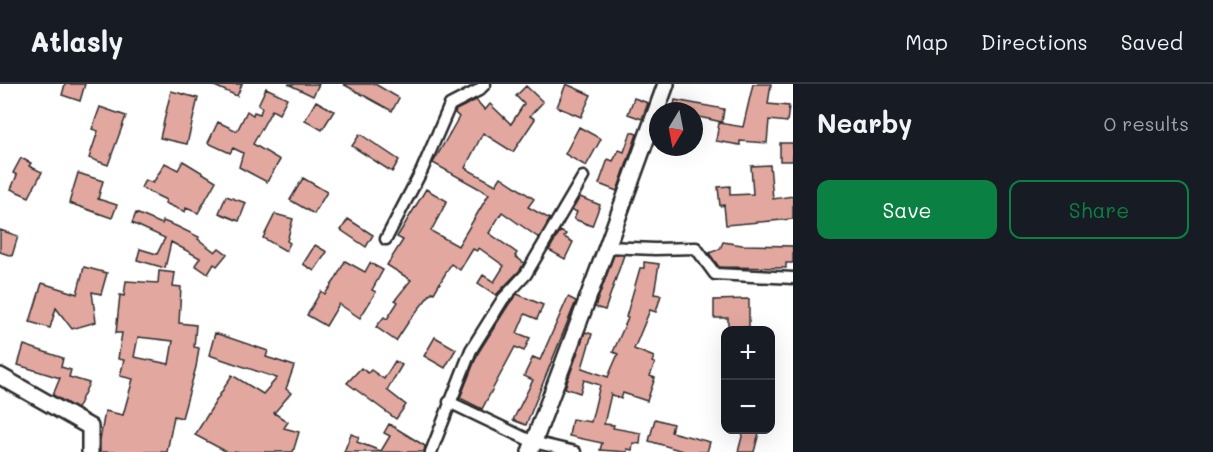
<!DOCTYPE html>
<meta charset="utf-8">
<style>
body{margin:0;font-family:Mali,sans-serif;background:#242831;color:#f1f3f6}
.controls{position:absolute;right:18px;bottom:18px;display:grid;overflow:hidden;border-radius:12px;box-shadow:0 6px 24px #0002}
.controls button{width:54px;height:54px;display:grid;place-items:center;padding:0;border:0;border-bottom:2px solid #363941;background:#171b24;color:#f1f3f6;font:30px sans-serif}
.compass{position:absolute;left:649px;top:18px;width:54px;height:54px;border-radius:50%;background:#171b24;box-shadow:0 6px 24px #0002;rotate:190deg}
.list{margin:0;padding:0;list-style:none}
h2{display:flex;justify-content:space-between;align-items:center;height:78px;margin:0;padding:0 24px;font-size:26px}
h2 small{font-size:20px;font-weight:400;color:#9ea1a6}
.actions{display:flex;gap:12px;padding:18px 24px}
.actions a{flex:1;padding:14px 0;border:2px solid #0b8043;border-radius:12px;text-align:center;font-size:21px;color:#0b8043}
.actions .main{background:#0b8043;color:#fff}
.map{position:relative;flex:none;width:793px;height:368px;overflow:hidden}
header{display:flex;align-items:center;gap:36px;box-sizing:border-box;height:84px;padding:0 30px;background:#171b24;border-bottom:2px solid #363941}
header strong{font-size:28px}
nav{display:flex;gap:33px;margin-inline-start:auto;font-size:21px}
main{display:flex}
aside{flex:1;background:#171b24}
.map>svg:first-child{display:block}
</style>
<header>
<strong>Atlasly</strong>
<nav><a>Map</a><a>Directions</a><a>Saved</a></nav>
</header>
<main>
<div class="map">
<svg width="793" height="368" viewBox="0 0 793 368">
<rect width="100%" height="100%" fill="#fff"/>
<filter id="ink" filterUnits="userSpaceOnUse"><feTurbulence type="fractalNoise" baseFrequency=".0167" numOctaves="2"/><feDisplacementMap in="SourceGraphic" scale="12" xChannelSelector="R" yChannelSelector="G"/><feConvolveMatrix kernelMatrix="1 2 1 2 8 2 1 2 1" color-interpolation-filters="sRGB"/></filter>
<g filter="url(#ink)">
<path fill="#e2a8a0" stroke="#2b2b2b" stroke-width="1.5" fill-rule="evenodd" d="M65,0h20l-5,17 -18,-6z
M210,0h32l-5,12z
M288,0h31l-6,12z
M343,0h32l24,14 -7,13z
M566,0l25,11 -10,22 -24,-10z
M753,0h18l-3,20 21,2 -2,16 -18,-2 -2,23 -27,-2v4l-24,-4 3,-18 24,4z
M526,2l17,16 -13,14 5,3 -22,33 -30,-19 -18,35 31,17 5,-8 33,22 -6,8 22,12 -11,19 -37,-26 -13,21 28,20 -2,3 9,7 -4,7 -24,25 -18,-12 5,-8 11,7 10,-16 -25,-18 -2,3 -4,-2 -13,21 -9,-6 -17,29 -2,-1 -23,29 -13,20 -20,-14 8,-10 3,2 11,-17 -3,-2 16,-20 -24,-15 16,-25 -6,-3 29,-48 21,12 -16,30 27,15 31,-52 -56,-31 26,-46 -4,-4 1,-3 20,-10 9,10 5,-6 21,20 13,-20 -8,-8z
M266,4l21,10 -8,16 -7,-4 -19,34 27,16 -13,22 -28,-15 4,-14 -10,-5 -3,5 -22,-10 10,-21 19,9 10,-20 6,4 1,-3 6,2 2,-6 -4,-3z
M171,7l27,7 -11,46 -27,-6z
M634,14l14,5 -6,16 -14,-5z
M675,16l49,9 -2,13 -28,-6v-5h-21z
M316,17l18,10 -12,19 -17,-10z
M100,23l26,9 -18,49 -19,-7 9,-27 -6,-2z
M579,43l22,12 -15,27 -21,-12z
M631,48l6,2 -20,57 -18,-7 9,-25 5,2 6,-11 5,2z
M360,50l39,26 -7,12 -40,-26z
M780,59h13v18h-13z
M21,74l10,5 -2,3 13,6 -13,25 -18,-8 6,-14 -4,-2z
M183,77l33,20 -18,32 -12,-5 -1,4 -20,-9 1,-3 -25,-12 4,-8 8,3 12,-20 13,7z
M770,81l3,34 20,-3v23l-67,6 -2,-20 -4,1 -2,-19 12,-1v9l23,-1 -2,-28z
M78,89l25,8 -5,18 19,6 -5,13 -43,-15z
M303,94l24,14 -13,22 -24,-14z
M226,112l20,7 -7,18 -20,-8z
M580,113l20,8 -8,21 -18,-7 3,-7 -5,-2z
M136,129l26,11 1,-3 13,5 23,11 -1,2 17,13 4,-4 8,6 -10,12 -3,-2 -6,10 -13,-9 5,-7 -29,-16 -6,26 -28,-8 3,-11 17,5 8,-16 -33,-15z
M275,130l18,5 -6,22 3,2 -4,8 -23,-13z
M348,135l25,16 -7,12 -25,-17z
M0,146l18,6 -6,20 -12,-4z
M560,147l6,3 -2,3 9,5 -8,17 -16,-9z
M723,158l19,3 51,1v17h-7v5l-67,-1 -10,-14 11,-4z
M315,161l12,7 -13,19 -11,-7z
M614,171h10l-19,55 -10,-3z
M345,177l20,11 5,-9 13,7 -11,20 4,2 -16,26 -21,-14 -13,22 -19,-11 14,-24 4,3 10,-14z
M644,178l15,2 -5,30 7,1 -5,17 -6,-2 -16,39 20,8 -2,5 3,1 -5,13 5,2 -8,23 -24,-8 -2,6 -10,-5 -7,30 10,1 -1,3 28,5 -1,11 -7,-1 -1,7 -5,-1v3l-27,-2 2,-7 -33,-7 3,-17 19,3 9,-37 -16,-5 -4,13 -15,-5 20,-56 7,2 -10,34 26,9 10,-23 -5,-2 15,-34 -2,-1 14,-49h4z
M84,183l23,6 -6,21 -9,-2 4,30 -24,7 -16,-21 -6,20 -20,-6 12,-39 35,11z
M159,187l16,2 -2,13 8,1 -2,36 17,2 -2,22 5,1 -3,19 -14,51 -8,-2 -7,36h-67v-12l5,-29 18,4 10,-36 -13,-3 4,-16 -6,-1 4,-26h-6l4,-38 4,1 2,-15 32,2zM138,253l35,4 -4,23 -35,-7z
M517,210l26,11 -6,14 -12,-5 -8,19 13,5 -6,13 -9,-4 -33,62 -22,-11 18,-45 31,-49z
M568,213l8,4 -50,124 -13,-5 20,-40 -9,-4 9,-19 7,3z
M749,215v28l-21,1v-10h-14v-18z
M215,249l53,18 -2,6 28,9 -8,23 5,4 -17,20 14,9 -4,6 15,4 -6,20h-66l-32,-17 37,-60 31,19 14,-16 -68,-23z
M435,253l21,12 -11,19 -21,-12z
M24,261l39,13 -2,9 10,3 -2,7 20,6 -12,26 -24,-14 7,-17 -42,-13z
M395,277l7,4 -15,25 19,15 -10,14 -49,-36 14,-15 7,5 3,-3 13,9z
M655,335l18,5 -2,8 39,10 -3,10h-21l-37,-11z
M389,340l36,22 -1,6h-80l7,-18 8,3 -2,5 24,9 9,-15 -6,-3z
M744,345h16l-6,23h-16z"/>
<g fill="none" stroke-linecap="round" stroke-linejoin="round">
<g stroke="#2b2b2b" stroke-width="15">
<path id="street" d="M386,155l36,-69 28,-65 29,-15 6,-6
M607,163l48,2 41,-1 19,26 78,4
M449,318l84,40 42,10
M431,368l40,-102 32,-51 23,-25 57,-97"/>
</g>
<g stroke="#2b2b2b" stroke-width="20">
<path id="secondary" d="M0,292l90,51v25
M530,368l77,-205 59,-163"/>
</g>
<use href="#street" stroke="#fff" stroke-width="10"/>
<use href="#secondary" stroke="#fff" stroke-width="15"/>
</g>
</g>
</svg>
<div class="controls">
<button>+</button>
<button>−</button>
</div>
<svg class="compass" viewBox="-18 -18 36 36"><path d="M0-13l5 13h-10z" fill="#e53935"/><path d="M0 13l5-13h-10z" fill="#9ea1a6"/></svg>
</div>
<aside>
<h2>Nearby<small>0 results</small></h2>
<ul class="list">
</ul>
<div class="actions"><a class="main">Save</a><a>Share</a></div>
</aside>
</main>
